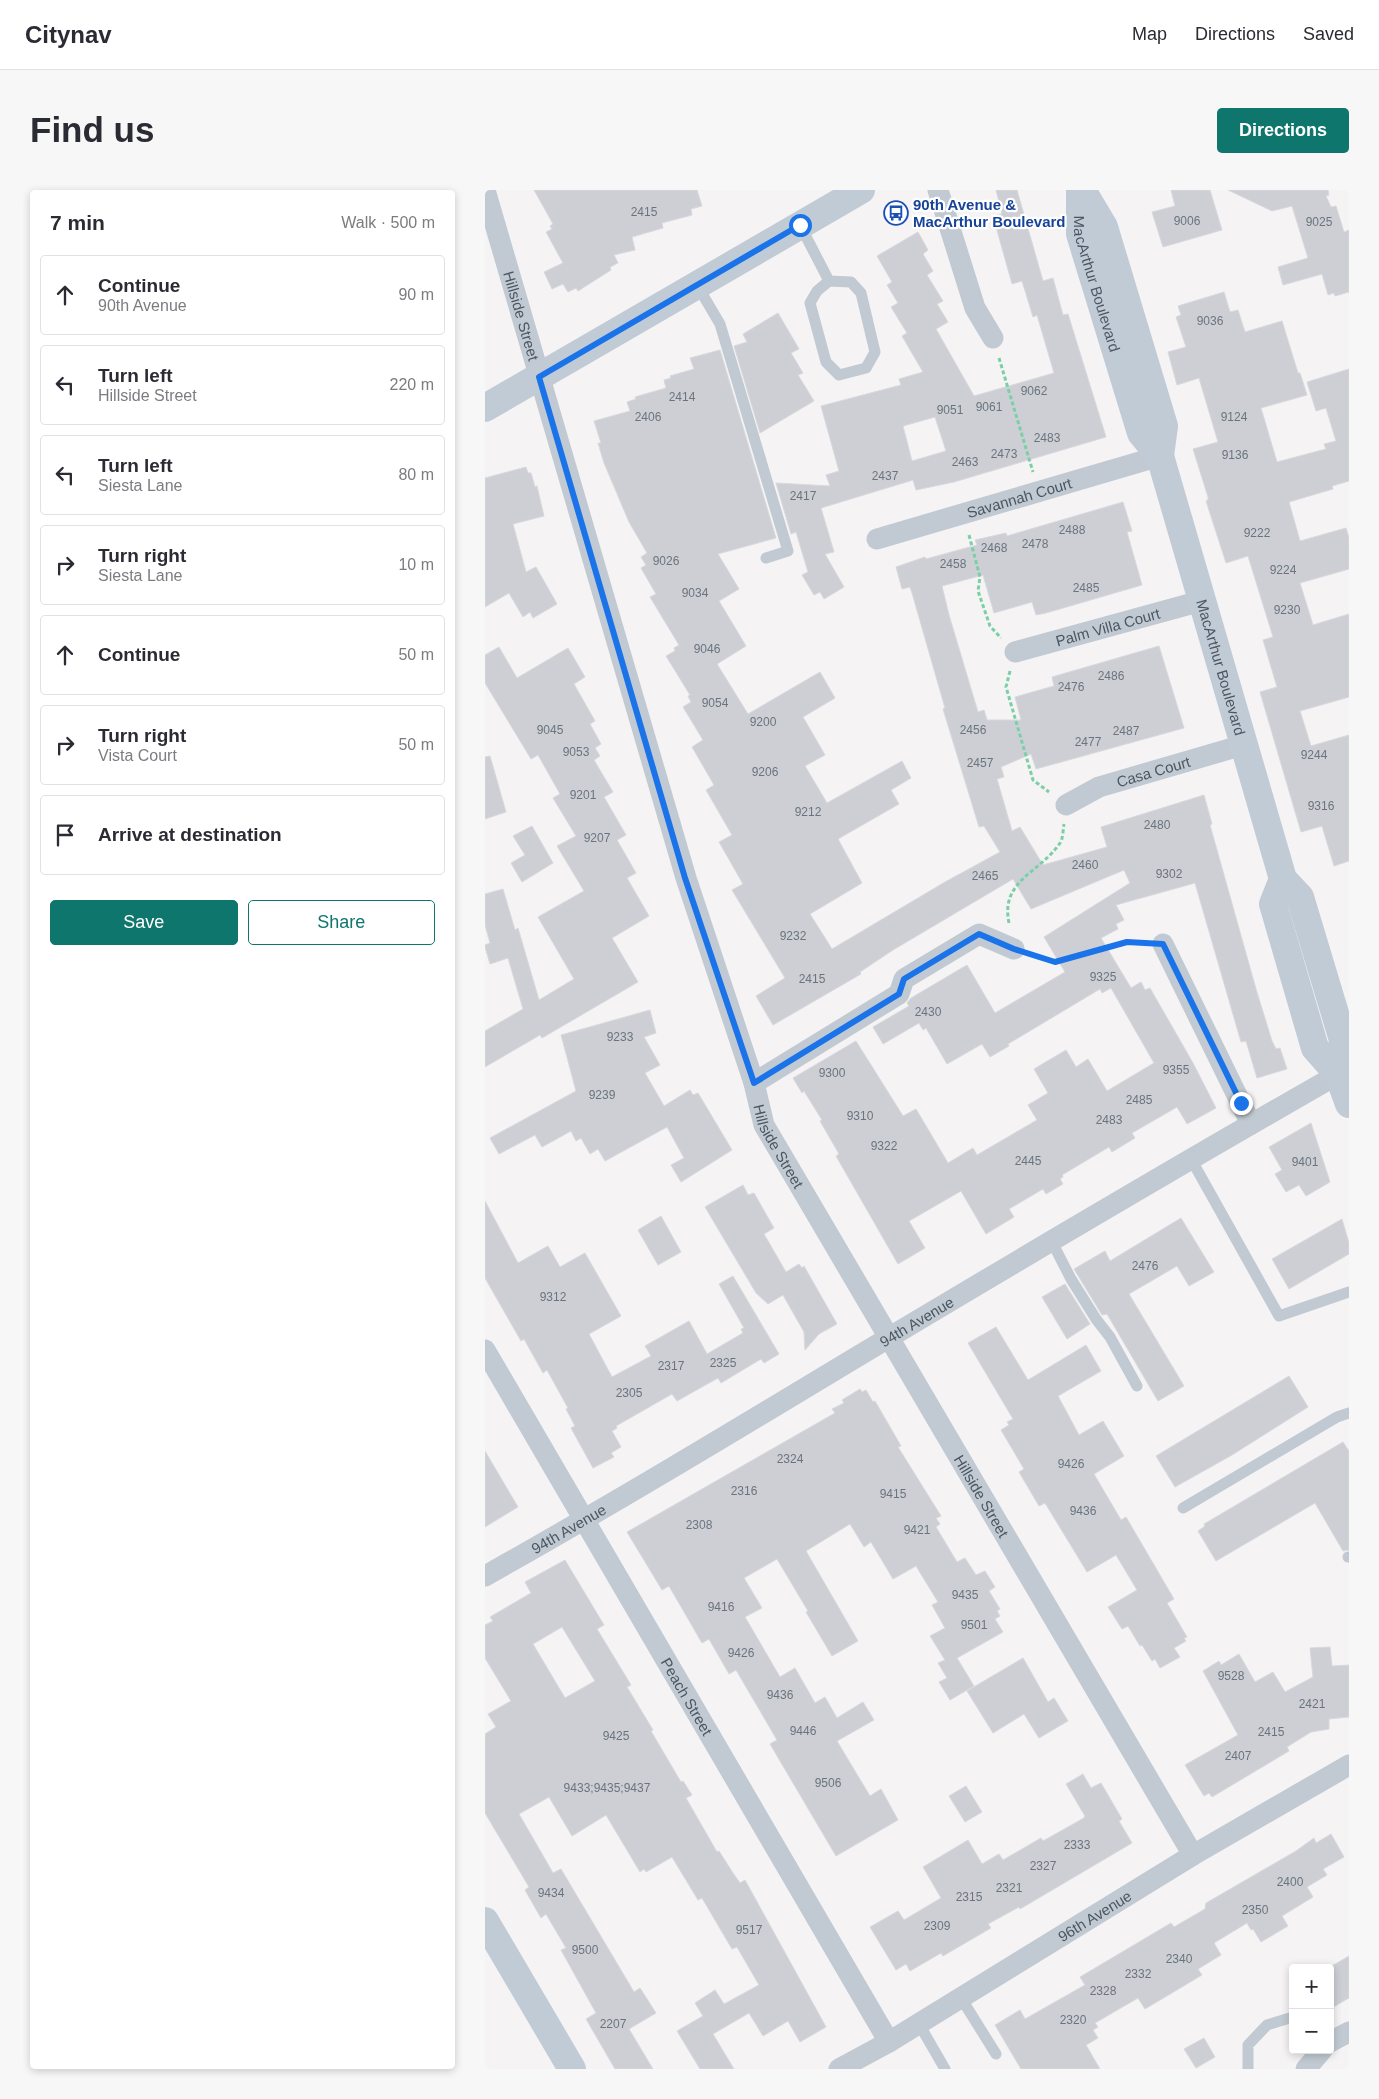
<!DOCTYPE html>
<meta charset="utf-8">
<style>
body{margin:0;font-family:Helvetica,sans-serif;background:#f7f7f7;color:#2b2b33}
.controls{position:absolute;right:15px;bottom:15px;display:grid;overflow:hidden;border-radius:5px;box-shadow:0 2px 8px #0003}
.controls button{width:45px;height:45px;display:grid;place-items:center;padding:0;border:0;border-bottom:1px solid #e1e1e2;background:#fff;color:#2b2b33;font:25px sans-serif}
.stop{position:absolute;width:15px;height:15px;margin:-11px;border:4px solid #1a73e8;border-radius:50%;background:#fff}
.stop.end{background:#1a73e8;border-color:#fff;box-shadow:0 1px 5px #0008}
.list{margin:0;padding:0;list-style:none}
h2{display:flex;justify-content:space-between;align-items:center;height:65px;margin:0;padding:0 20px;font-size:21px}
h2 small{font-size:16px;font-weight:400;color:#7c7c81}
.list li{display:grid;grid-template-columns:32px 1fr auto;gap:15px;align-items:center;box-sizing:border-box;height:80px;margin:0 10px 10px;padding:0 10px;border:1px solid #e1e1e2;border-radius:5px}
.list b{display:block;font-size:19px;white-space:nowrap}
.list p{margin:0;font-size:16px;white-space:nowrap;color:#7c7c81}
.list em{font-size:16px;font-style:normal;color:#7c7c81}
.actions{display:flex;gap:10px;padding:15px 20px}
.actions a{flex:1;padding:11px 0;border:1px solid #0f766e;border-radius:5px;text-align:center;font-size:18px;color:#0f766e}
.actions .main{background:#0f766e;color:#fff}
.icon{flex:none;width:28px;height:28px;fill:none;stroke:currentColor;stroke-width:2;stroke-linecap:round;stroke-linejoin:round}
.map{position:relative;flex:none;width:864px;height:1879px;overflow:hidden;border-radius:5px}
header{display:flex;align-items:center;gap:30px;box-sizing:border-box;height:70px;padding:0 25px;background:#fff;border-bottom:1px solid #e1e1e2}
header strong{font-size:24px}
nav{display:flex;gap:28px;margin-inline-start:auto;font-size:18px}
.intro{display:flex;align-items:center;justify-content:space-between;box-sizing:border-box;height:120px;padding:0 30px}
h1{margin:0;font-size:35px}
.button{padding:12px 22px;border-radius:5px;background:#0f766e;color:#fff;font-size:18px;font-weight:700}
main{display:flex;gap:30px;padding:0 30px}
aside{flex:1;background:#fff;border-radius:5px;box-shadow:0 2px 8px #0003}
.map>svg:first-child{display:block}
</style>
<header>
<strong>Citynav</strong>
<nav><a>Map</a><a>Directions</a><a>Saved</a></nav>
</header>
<div class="intro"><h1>Find us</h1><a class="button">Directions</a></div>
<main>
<aside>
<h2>7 min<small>Walk · 500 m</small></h2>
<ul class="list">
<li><svg class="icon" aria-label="ahead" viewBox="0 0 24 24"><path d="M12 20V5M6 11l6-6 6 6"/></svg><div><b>Continue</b><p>90th Avenue</p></div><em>90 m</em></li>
<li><svg class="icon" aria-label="left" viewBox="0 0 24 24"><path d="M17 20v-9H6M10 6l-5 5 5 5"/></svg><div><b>Turn left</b><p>Hillside Street</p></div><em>220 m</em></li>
<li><svg class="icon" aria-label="left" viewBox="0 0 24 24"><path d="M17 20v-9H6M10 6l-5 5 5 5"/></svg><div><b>Turn left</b><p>Siesta Lane</p></div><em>80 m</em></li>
<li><svg class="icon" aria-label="right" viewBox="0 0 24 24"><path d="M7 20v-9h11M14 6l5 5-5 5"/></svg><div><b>Turn right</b><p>Siesta Lane</p></div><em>10 m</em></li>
<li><svg class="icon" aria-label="ahead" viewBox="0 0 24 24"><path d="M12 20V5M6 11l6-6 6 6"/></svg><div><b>Continue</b></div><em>50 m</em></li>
<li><svg class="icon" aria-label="right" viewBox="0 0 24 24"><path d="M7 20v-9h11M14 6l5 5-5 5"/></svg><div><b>Turn right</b><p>Vista Court</p></div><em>50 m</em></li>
<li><svg class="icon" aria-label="arrive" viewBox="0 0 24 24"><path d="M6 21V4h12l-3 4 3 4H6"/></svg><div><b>Arrive at destination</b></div></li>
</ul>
<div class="actions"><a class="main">Save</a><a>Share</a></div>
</aside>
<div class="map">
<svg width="864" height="1879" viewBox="0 0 864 1879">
<rect width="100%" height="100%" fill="#f5f3f3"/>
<path fill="#cdcfd5" stroke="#d7d9de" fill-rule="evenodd" d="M49,0h163l5,16 -11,3 1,6 -30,8 1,5 -31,9 3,13 -21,5 4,8 -8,4 1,3 -33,21 -2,-3 -8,4 -5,-8 -11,5 -8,-17 19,-9 -17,-31 6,-3 -2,-3 3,-2z
M511,0h21l26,91 10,-3 10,37 5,-1 38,123 -152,45 -38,8 -3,-10 -92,28 13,44 -9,2 19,33 -20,12 -4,-7 -6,3 -12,-20 6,-3 -12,-40 -5,2 -15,-51 54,3 -4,-11 13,-4 -18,-65 80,-21 -2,-6 24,-7 -21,-36 5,-3 -16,-26 7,-4 -11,-18 5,-3 -15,-26 41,-24 10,18 -5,4 10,17 -6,4 16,26 -6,3 11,18 -12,7 38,67 80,-23 -17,-58 -4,2 -11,-36 -10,3 -19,-68 9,-2zM450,227l11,34 -34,10 -9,-35z
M686,0h39l12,40 -59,17 -11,-35 23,-6z
M743,0h100l1,5 -3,1 5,11 5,-1 8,26 5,-2v62l-14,4 -1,-3 -6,2 -6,-21 -39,11 -5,-18 30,-9 -16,-52 -20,5z
M739,102l6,20 8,-2 7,22 37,-11 16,52h2l7,22 -46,13 16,54 49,-13 -2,-5 12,-3 -10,-33 -10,3 -9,-29 42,-13v112l-17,5 1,3 -44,13 11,39 46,-13 3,10v31l-49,14 13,42 36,-11v83l-49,14 11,35 38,-11v126l-15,5 -12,-40 -21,6 -41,-140 17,-5 -14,-47 10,-3 -25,-81 -22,7 -20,-62 2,-1v-3l-15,-48 25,-7 -19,-64 -22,7 -9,-33 18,-5 -10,-30 5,-2 -3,-9z
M293,123l21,36 -8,4 12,20 -5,2 16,26 -54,32 -26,-87 13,-4 -4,-8z
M235,160l56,188 -58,16 21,35 -20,12 27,45 -29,18 31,50 72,-42 15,26 -32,19 22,38 -20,11 22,37 75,-42 9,17 -20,12 8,14 -61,35 24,44 -52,31 22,35 113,-67 55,-30 -16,-26 -5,1 -36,-118 2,-1 -33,-115 -2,-6 -8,2 -6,-22 29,-10 1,2 51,-14 -2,-5 31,-7 1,3 116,-34 9,29 -5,1 15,53 -96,28 -10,2 -4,-13 -38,11 -11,-38 -41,11 7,29 29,97 6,-2 3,10h34l-6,-23 39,-11 -2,-9 107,-31 25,82 -148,41 -5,-15 -30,13 3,10 -7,2 15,52 8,-4 23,38 64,-18 -6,-20 103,-32 8,29 -2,1 46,164 16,52 4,8 4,-1 7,21 -30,9 -11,-37 -5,1 -46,-159 -79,22 8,15 -8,4 2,5 -17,9 30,50 10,-6 4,8 5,-2 43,75 23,45 -29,16 -10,-17 -45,26 3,5 -23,14 -3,-5 -47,28 1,2 -3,2 3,5 -17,10 -3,-5 -34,20 5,8 -28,17 -25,-43 -52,30 16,27 -27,16 -62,-108 3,-2 -19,-33 2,-1 -18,-29 -2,2 -9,-15 63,-37 47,75 13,-7 32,54 25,-15 4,7 60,-35 -9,-15 20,-12 -14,-24 32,-19 10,17 12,-8 19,32 47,-28 -43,-75 -9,5 -2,-4 -92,55 1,2 -19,11 -8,-13 -35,20 -21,-36 -3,2 -4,-7 -36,21 -10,-17 36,-21 -2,-3 4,-5 56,-33 28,48 70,-41 -21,-35 86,-54 -6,-13 -93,39 -18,-30 -120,71 -33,22 1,2 -88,51 -17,-29 29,-18 -53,-88 11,-6 -24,-42 13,-7 -26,-45 8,-5 -22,-38 11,-7 -20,-33 8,-5 -3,-6 2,-1 -24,-39 9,-5 -1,-3 5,-3 -29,-48 6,-3 -15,-26 5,-3 -5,-8 6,-4 -18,-31 -25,-59 -6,-20h3l-7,-22 36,-10 -3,-9 9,-3 -1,-2 31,-9 -2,-8 7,-2 -1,-2 24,-7 -4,-11z
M41,277l2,6h3l4,14 2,-1 7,30 -31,8 13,48 10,-5 21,37 -24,14 -3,-6 -7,5 -14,-24 -24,14v-129z
M14,457l18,31 51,-30 17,29 -11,7 21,37 -5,3 11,20 -6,4 5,8 -6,4 19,32 -9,5 22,38 -9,5 19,33 -9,5 22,38 -37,22 26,44 -96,56 -2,-3 -55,32v-36l38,-22 -15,-51 -18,6 -5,-17v-2l5,-2 -5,-18v-31l18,-5 12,41 3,-2 21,72 35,-21 -36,-62 46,-26 -27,-45 19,-10 -23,-38 7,-4 -22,-39 -7,4 -46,-76v-28z
M5,566l16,56 -21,7v-62z
M47,636l21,37 -31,19 -11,-19 14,-8 -12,-19z
M165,820l6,23 -12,4 16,28 -15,8 19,33 26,-16 3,5 5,-2 34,57 -51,32 -10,-17 13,-7 -17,-31 -62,34 -7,-12 -8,5 -9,-16 -5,3 -5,-10 -29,16 -7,-12 -36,19 -9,-16 86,-47 -15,-56z
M826,933l19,59 -24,14 -7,-11 -13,7 -11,-18 7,-4 -13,-23z
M258,995l5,10 6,-2 20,35 -10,6 22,38 13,-8 3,4 2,-2 33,58 -18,10 -14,16 -1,-18 -21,-37 -15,9 -12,-11 -51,-86z
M0,1011l33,62 30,-17 12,21 25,-14 36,63 -32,18 23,43 39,-21 -6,-10 44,-25 18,33 36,-21 -2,-4 3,-1 -25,-44 14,-8 46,78 -15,9 -3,-4 -40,24 -3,-5 -41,23 -5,-7 -56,32 1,2 -5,3 9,16 -10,6 3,4 -21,11 -22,-40 4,-2 -9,-17 2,-1 -21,-38 -4,3 -19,-34 -3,2 -36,-63z
M176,1026l20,36 -23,13 -20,-35z
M696,1028l33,54 -25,14 -12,-20 -48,28 55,92 -26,15 -51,-87 -5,1 -28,-46 31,-18 5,10z
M857,1029l7,24v11l-60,35 -17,-30z
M580,1094l25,40 -23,15 -25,-42z
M511,1137l32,53 58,-35 15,26 -43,25 21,39 24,-14 21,35 -30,18 27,46 5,-3 48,82 -7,4 20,34 -3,1 2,3 -12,7 6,9 -20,11 -5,-9 -3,2 -10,-16 -2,1 -12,-20 -6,3 -14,-22 29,-17 -21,-35 -29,17 -42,-69 -6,3 -20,-34 5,-3 -23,-39 8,-5 -2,-3 6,-3 -45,-76z
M804,1186l19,31 -76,48 -57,32 -19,-31z
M375,1199l2,3 4,-2 7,12 2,-1 26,45 -3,1 43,69 -5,2 4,6 -4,3 21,35 8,-4 11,17 9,-4 10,16 -6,4 11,18 -3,2 3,5 -5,3 8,13 -46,26 17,28 -24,14 -11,-18 8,-4 -9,-15 7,-3 -15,-24 15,-8 -13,-23 6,-3 -22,-36 -23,13 -22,-37 -7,5 -14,-23 -44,27 52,90 -26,15 -26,-44 2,-1 -31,-52 -33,19 18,30 -17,9 35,60 15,-9 20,35 10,-6 12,21 26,-16 11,18 -37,21 33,55 11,-7 17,31 -62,36 -66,-112 7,-4 -41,-70 -7,4 -20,-35 -7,4 -33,-57 -7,4 -35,-58 208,-119 -3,-4 12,-6 -2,-3z
M858,1252l6,9v99l-6,1 -28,-48 -99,58 -18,-30 7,-5 -1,-2z
M0,1261l33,56 -33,20z
M80,1370l39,65 -7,4 34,56 -4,2 26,43 -2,1 30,51 2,-1 9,14 -6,3 31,54 2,-1 14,22 7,10 5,-3 81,147 -26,15 -12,-21 -25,15 -14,-23 -36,21 21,35h-34l-23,-38 26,-15 -8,-13 20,-13 9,14 35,-19 -22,-38 -5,2 -30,-51 -4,2 -26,-43 -26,15 -2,-3 -4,3 -34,-57 -34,21 -23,-39 -30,17 34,59 8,-4 73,123 6,-4 16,25 -27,16 24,40h-38l-29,-50 10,-6 -35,-63 5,-2 -20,-34 -5,4 -16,-28 4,-3 -44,-74v-79l11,-7 -8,-13 23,-13 -26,-43v-33l8,-4 -3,-4 41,-24 -6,-11zM77,1437l33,54 -30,17 -32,-54z
M845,1457l2,19 17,-1v52l-20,2v10l-18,3 -24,15 2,4 -77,46 -3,-4 -5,3 -19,-31 53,-30 -35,-64 16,-10 2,4 18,-11 16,28 18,-10 12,20 28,-15 -3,-29z
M538,1468l25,44 6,-4 14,23 -29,17 -15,-24 -31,19 -26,-42z
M598,1584l8,14 10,-5 21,36 -3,2 13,22 -112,66 -1,-2 -31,17 3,4 -48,28 -2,-3 -31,18 -4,-7 -10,6 -26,-43 28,-16 6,9 37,-22 -18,-31 45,-27 14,24 17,-10 4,6 38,-22 2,3 41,-23 1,-2 -19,-32z
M481,1596l16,26 -17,10 -16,-26z
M846,1644l13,23 -21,12 4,6 -20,12 6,10 -31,19 6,10 -27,16 -8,-13 -2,1 -4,-7 -33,20 7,12 -23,14 4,6 -57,34 -7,-11 -43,25 3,4 -5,3 5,8 -12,7 14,24h-79l-26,-44 25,-15 5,9 60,-34 -5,-8 91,-54 3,4 31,-18 1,-6 90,-52 18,-13 2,5z
M864,1766v42l-19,11v-42z
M719,1848l11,19 -19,11 -12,-19z"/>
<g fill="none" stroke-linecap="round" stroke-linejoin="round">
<path stroke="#7ad0a6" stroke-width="3" stroke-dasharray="4 2.5" stroke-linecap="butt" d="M514,168l34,114
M484,345l11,42 -2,14 12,35 11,12
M525,481l-4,16 27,93 16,12
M524,733c-9,-43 31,-50 51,-80 3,-4 3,-13 4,-19
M548,765l22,7 72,-20 16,1"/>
<path stroke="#c1cad2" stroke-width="11" d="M315,35l29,56
M344,91l22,1 10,11 14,59 -9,16 -27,7 -13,-13 -16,-59 7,-12z
M212,95l23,39 68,227 -22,7
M706,969l88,157 70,-24
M567,1052l19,37 25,40 14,18 27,49
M698,1318l154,-91 12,-4
M863,1367h1
M476,1808l35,56
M434,1834l26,45
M763,1879v-24l19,-20 26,-8"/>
<g stroke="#c1cad2" stroke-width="21">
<path id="s1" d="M0,0l201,688 68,205 10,42 429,730"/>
<path d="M453,0l37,118 18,30"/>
<path id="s2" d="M392,349l283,-83"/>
<path id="s3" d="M530,462l186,-51"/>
<path id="s4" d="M581,615l33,-18 144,-42"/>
<path d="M678,754l88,180"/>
<path d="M269,893l145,-89 5,-15 75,-45 35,15"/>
<path id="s5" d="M0,1160l404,692"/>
<path id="s6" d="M0,1386c123,-69 244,-142 365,-215 165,-99 331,-197 499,-293"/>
<path d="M845,1852l19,-10"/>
<path id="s7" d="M354,1879l50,-27 304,-187 156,-90"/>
<path d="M821,1879l16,-19"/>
</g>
<g stroke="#c1cbd6" stroke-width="28">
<path id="s8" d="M595,0v44l61,199 19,23 123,423 17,18 43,143 -5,34"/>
<path d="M597,0l22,37 60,199 -4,30"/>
<path d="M0,218l376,-218"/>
<path d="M798,689l-10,25 42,144 23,26 11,30"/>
<path d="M0,1731l87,148"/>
</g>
</g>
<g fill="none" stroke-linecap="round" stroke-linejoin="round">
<path stroke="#1a73e8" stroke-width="6" d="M315,35l-261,152 146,501 69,205 145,-89 5,-15 75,-45 35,15 41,13 72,-20 36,2 78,159"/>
</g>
<defs>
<g id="bus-ring" transform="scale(1.25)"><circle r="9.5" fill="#fff" stroke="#1a4fb4" stroke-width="1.5"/><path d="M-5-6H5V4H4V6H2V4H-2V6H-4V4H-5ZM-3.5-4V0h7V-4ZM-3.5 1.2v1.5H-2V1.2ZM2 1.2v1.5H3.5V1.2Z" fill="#1a4fb4"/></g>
</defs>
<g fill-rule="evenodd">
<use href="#bus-ring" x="411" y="23"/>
</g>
<g text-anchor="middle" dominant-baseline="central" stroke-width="4.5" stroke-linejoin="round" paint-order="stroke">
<g font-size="12" fill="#6b747e">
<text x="159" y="22">2415</text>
<text x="702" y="31">9006</text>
<text x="834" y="32">9025</text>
<text x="725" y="131">9036</text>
<text x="549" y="201">9062</text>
<text x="197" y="207">2414</text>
<text x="504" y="217">9061</text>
<text x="465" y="220">9051</text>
<text x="163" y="227">2406</text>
<text x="749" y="227">9124</text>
<text x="562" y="248">2483</text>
<text x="519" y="264">2473</text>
<text x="750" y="265">9136</text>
<text x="480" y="272">2463</text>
<text x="400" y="286">2437</text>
<text x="318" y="306">2417</text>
<text x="587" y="340">2488</text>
<text x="772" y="343">9222</text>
<text x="550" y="354">2478</text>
<text x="509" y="358">2468</text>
<text x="181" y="371">9026</text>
<text x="468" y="374">2458</text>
<text x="798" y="380">9224</text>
<text x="601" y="398">2485</text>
<text x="210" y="403">9034</text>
<text x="802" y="420">9230</text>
<text x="222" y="459">9046</text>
<text x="626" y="486">2486</text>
<text x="586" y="497">2476</text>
<text x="230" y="513">9054</text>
<text x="278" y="532">9200</text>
<text x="65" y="540">9045</text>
<text x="488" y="540">2456</text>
<text x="641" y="541">2487</text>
<text x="603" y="552">2477</text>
<text x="91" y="562">9053</text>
<text x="829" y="565">9244</text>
<text x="495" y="573">2457</text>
<text x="280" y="582">9206</text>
<text x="98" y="605">9201</text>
<text x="836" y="616">9316</text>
<text x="323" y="622">9212</text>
<text x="672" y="635">2480</text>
<text x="112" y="648">9207</text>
<text x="600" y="675">2460</text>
<text x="684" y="684">9302</text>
<text x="500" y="686">2465</text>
<text x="308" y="746">9232</text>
<text x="618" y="787">9325</text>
<text x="327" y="789">2415</text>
<text x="443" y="822">2430</text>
<text x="135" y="847">9233</text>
<text x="691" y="880">9355</text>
<text x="347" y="883">9300</text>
<text x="117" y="905">9239</text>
<text x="654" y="910">2485</text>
<text x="375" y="926">9310</text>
<text x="624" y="930">2483</text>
<text x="399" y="956">9322</text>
<text x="543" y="971">2445</text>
<text x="820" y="972">9401</text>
<text x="660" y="1076">2476</text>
<text x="68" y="1107">9312</text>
<text x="238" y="1173">2325</text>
<text x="186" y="1176">2317</text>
<text x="144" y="1203">2305</text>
<text x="305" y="1269">2324</text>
<text x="586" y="1274">9426</text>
<text x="259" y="1301">2316</text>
<text x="408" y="1304">9415</text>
<text x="598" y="1321">9436</text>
<text x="214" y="1335">2308</text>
<text x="432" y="1340">9421</text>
<text x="480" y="1405">9435</text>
<text x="236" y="1417">9416</text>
<text x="489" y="1435">9501</text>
<text x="256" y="1463">9426</text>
<text x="746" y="1486">9528</text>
<text x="295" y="1505">9436</text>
<text x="827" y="1514">2421</text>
<text x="318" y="1541">9446</text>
<text x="786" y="1542">2415</text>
<text x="131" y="1546">9425</text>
<text x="753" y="1566">2407</text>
<text x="343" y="1593">9506</text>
<text x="122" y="1598">9433;9435;9437</text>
<text x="592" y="1655">2333</text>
<text x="558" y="1676">2327</text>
<text x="805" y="1692">2400</text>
<text x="524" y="1698">2321</text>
<text x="66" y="1703">9434</text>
<text x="484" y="1707">2315</text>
<text x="770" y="1720">2350</text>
<text x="452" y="1736">2309</text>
<text x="264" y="1740">9517</text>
<text x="100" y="1760">9500</text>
<text x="694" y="1769">2340</text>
<text x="653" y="1784">2332</text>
<text x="618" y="1801">2328</text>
<text x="588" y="1830">2320</text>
<text x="128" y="1834">2207</text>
</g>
<g font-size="15" font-weight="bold" fill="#164399" stroke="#fff" text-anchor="start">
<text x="428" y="14">90th Avenue &amp;<tspan x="428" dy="17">MacArthur Boulevard</tspan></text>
</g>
<g font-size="15" fill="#4a5661" stroke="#fff">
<text stroke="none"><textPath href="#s8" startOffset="96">MacArthur Boulevard</textPath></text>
<text stroke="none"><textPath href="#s1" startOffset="131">Hillside Street</textPath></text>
<text stroke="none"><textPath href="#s2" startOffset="148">Savannah Court</textPath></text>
<text stroke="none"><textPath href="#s3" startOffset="96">Palm Villa Court</textPath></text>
<text stroke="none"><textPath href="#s8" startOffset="502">MacArthur Boulevard</textPath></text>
<text stroke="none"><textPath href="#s4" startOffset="94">Casa Court</textPath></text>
<text stroke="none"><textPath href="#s1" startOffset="1001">Hillside Street</textPath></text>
<text stroke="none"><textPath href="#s6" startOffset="501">94th Avenue</textPath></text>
<text stroke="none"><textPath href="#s1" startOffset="1406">Hillside Street</textPath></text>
<text stroke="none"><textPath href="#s6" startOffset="96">94th Avenue</textPath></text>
<text stroke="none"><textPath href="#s5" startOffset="401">Peach Street</textPath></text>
<text stroke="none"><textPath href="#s7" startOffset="298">96th Avenue</textPath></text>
</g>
</g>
</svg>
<div class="controls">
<button>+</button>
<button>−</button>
</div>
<div class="stop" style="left:315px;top:35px"></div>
<div class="stop end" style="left:756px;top:913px"></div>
</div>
</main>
